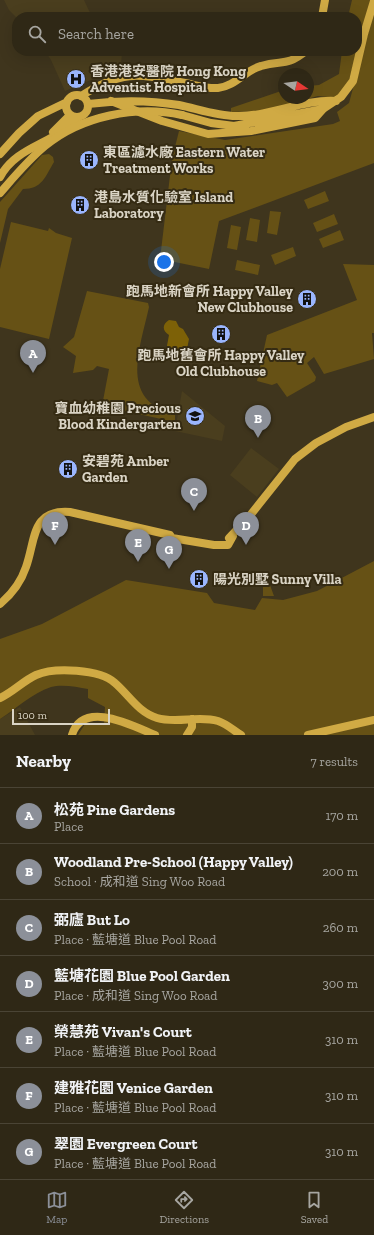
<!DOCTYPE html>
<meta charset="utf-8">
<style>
body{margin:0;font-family:"Zilla Slab","Noto Sans TC",serif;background:#3b3423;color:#f1f3f6}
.compass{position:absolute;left:278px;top:68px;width:36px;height:36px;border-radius:50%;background:#2f2816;box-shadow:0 4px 16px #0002;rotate:103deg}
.scale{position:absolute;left:12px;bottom:10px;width:98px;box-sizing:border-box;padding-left:4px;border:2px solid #dad4c5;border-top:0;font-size:11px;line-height:14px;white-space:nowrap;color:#dad4c5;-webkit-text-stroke:3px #352b13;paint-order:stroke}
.you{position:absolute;left:164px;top:262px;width:14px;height:14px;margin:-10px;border:3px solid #fff;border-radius:50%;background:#1a73e8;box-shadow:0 0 0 6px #1a73e833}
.badge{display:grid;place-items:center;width:26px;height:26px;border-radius:50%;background:#8c9099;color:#fff;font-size:13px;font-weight:700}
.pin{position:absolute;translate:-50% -33px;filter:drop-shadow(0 1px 2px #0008)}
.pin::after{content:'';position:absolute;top:21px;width:14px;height:12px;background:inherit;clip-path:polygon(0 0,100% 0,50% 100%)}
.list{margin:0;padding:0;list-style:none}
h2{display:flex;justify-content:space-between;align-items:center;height:52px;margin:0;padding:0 16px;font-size:17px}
h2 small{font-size:13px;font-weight:400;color:#a7a6a1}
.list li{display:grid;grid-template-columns:26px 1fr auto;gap:12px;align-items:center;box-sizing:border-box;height:56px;padding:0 16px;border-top:1px solid #4a4435}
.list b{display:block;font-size:15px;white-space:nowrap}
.list p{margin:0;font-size:13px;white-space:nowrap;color:#a7a6a1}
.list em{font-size:13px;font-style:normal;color:#a7a6a1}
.icon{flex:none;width:22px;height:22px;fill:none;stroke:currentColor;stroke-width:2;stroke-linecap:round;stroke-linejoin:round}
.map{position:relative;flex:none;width:374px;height:735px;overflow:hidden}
.search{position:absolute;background:#2f2816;box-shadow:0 4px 16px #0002;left:12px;right:12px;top:12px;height:44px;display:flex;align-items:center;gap:10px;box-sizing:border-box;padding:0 14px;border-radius:16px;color:#a7a6a1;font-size:15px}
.sheet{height:444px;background:#2f2816}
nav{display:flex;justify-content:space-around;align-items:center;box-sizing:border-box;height:56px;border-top:1px solid #4a4435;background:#2f2816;font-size:11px;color:#a7a6a1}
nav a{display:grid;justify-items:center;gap:2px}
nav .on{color:#8c9099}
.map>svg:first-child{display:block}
</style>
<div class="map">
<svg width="374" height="735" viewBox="0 0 374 735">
<rect width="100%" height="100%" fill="#3f351d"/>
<path fill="#4a3e1e" d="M4,0h80l8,17 -75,1 -8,-8z
M45,51h77l-1,16 -56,24 -14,-31z
M182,391l43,35 -3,15 -47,-10z
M251,448l28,21 -22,28 -27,-22z
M20,707l15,28h-35v-16z"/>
<path fill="#665115" d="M352,0h21l-16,50v-33h-9z
M374,11v152l-155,58 -10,48 -49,-10 12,-100 7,-28 46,9 108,-16 7,-3 -3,-9 12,-9z
M342,51h15l-10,36 -11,11 -18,-2 -55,15 -32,1v-4l53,-18v8h24v-12l11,-1 20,-11z
M49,154l4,3 1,5c-9,15 -12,27 -31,27l-15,20 -8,34v-41l42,-47z
M325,191l4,10 -21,8 -4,-9z
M270,211l11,1 -4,23 -10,-2z
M334,214l4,10 -21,8 -4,-9z
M250,218l10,2 -3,22 -11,-2z
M11,222l37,9 1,-3 7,5 16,5 -23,101 -49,-12v-58z
M231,225l10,2 -4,23 -10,-2z
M340,230l4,10 -21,8 -4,-9z
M293,247l3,9 -21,9 -4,-10z
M237,260l23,5 -2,10 -23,-5z
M343,264l31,1v68h-2l2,26 -50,15 -10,-17 -7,6 9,14 -1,4 -28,16 -10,-14 -5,2 -15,-4 10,-46 90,-35z
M87,291l61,12 1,4c-9,42 -31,93 26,108v7l-73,-16 7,-37 -12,-3 -4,4 -20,3 3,-17 -13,-9 11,-10z
M374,561v174h-296l7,-11 11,-1 8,1 1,-17 -17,-9v-9c-11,-2 -26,-5 -37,-2 -19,6 -35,22 -51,32v-80l42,-15 84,-44 81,13 7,10 41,7 7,-12 21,2 34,-9z
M267,577l7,19h-11v-17z"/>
<path fill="#7d6107" d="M169,320l7,1 3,6 4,2 6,10 -3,15 -10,-5 -10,2 3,-16c-7,-4 -7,-11 0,-15z"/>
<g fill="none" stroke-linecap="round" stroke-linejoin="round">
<path stroke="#d0aa44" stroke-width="8" d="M322,17l3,-17
M66 106a11 11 0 1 1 22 0a11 11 0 1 1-22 0Z
M81,96c42,-27 58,-22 104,-13 11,2 22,6 33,5 18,-2 27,-18 43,-22 21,-7 24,2 45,-15
M111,101l51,20 46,13 43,-3 64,-13 8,-9 18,-12 12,-16 11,-47 10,-33
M88,104c31,-4 61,-4 91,1 19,4 38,11 57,11 34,1 66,-17 100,-15
M182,115l29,8 23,3 89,-17
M53,132l17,-17
M0,154l19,-21 19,-17 29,-14
M0,177c14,-26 41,-31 64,-47 5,-4 9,-8 14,-12
M229,538l19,-20 47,-59 21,-16 30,-16 28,-10
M0,604c12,-10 21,-22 26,-37 10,-28 5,-58 44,-55l100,23 2,3 42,7h14l5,-9
M0,698c13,-6 23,-17 36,-23 18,-8 64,-6 79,8 14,12 23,29 42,35 20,6 41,-3 61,3 9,3 15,9 23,14
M72,735c11,-36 61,-9 83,0
M187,735l5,-8v-8
M308,735l66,-15"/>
<path stroke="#d0aa44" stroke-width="8" d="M0,193c14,-16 28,-33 45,-47 36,-30 91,-41 137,-31"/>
</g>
<defs>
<g id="hospital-disc" transform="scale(1)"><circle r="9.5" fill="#9ab5fd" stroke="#352b13"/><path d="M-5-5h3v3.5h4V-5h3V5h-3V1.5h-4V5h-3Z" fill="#111"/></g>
<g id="building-disc" transform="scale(1)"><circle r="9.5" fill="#9ab5fd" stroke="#352b13"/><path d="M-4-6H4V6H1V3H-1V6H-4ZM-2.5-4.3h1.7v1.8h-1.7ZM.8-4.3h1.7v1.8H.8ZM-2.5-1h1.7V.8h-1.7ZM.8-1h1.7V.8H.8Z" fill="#111"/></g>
<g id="school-disc" transform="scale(1)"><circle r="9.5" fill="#9ab5fd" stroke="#352b13"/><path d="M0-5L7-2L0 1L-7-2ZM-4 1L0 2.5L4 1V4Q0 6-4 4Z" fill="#111"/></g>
</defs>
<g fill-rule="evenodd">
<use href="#hospital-disc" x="76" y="79"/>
<use href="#building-disc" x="89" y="160"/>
<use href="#building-disc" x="80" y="205"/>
<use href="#building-disc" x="307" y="299"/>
<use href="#building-disc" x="221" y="334"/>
<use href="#school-disc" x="195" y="416"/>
<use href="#building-disc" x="68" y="469"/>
<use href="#building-disc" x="199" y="579"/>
</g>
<g text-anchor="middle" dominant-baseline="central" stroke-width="4" stroke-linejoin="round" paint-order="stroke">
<g font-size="14" font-weight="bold" fill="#dad4c5" stroke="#352b13" text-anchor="start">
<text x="90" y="71">香港港安醫院 Hong Kong<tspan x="90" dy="16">Adventist Hospital</tspan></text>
<text x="103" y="152">東區濾水廠 Eastern Water<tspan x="103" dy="16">Treatment Works</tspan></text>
<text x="94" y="197">港島水質化驗室 Island<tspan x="94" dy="16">Laboratory</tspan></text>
<text x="293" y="291" text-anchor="end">跑馬地新會所 Happy Valley<tspan x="293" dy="16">New Clubhouse</tspan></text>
<text x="221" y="355" text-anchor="middle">跑馬地舊會所 Happy Valley<tspan x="221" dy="16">Old Clubhouse</tspan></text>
<text x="181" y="408" text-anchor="end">寶血幼稚園 Precious<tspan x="181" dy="16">Blood Kindergarten</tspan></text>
<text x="82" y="461">安碧苑 Amber<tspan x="82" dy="16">Garden</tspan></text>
<text x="213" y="579">陽光別墅 Sunny Villa</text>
</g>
</g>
</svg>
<svg class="compass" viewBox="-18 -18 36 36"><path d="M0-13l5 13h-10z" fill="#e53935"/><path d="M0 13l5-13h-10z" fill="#a7a6a1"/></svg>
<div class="scale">100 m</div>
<div class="you"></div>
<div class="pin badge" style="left:33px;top:373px">A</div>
<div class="pin badge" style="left:258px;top:438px">B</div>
<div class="pin badge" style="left:194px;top:511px">C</div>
<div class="pin badge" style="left:246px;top:545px">D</div>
<div class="pin badge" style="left:138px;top:562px">E</div>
<div class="pin badge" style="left:55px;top:545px">F</div>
<div class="pin badge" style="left:169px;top:569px">G</div>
<div class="search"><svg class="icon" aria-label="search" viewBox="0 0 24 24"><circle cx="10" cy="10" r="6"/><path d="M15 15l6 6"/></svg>Search here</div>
</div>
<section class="sheet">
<h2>Nearby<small>7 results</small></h2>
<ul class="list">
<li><span class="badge">A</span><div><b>松苑 Pine Gardens</b><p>Place</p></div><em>170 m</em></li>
<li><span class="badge">B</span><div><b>Woodland Pre-School (Happy Valley)</b><p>School · 成和道 Sing Woo Road</p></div><em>200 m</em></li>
<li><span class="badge">C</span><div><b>弼廬 But Lo</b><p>Place · 藍塘道 Blue Pool Road</p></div><em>260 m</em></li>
<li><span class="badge">D</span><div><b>藍塘花園 Blue Pool Garden</b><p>Place · 成和道 Sing Woo Road</p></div><em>300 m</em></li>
<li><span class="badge">E</span><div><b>榮慧苑 Vivan's Court</b><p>Place · 藍塘道 Blue Pool Road</p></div><em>310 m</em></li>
<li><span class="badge">F</span><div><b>建雅花園 Venice Garden</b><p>Place · 藍塘道 Blue Pool Road</p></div><em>310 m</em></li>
<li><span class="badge">G</span><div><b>翠園 Evergreen Court</b><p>Place · 藍塘道 Blue Pool Road</p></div><em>310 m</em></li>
</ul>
</section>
<nav>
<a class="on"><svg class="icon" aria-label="map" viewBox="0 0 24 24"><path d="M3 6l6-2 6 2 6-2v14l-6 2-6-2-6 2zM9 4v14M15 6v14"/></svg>Map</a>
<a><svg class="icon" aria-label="directions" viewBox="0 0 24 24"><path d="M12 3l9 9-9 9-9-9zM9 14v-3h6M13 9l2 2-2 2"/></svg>Directions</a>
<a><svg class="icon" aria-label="saved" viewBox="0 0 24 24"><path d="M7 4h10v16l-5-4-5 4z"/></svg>Saved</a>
</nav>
